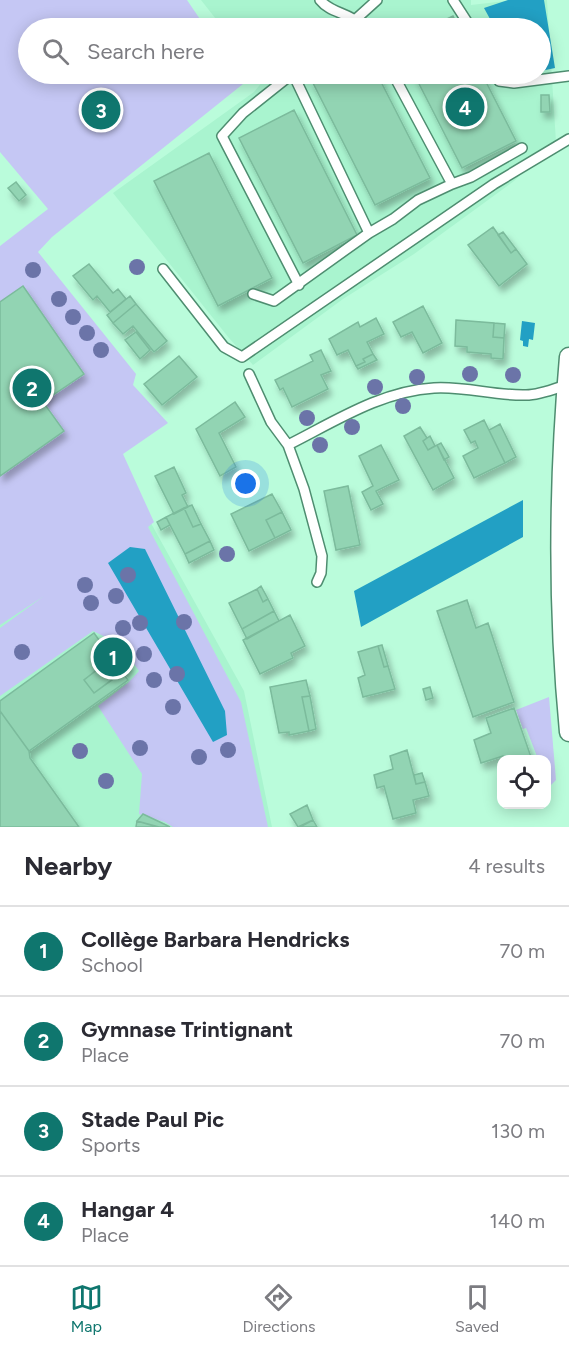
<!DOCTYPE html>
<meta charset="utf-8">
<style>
body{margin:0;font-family:Figtree,sans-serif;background:#f2f2f3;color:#2b2b33}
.controls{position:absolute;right:18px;bottom:18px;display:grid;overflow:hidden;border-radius:12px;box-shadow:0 3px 15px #0003}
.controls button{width:54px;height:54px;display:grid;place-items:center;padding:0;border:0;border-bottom:2px solid #e1e1e2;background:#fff;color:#2b2b33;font:30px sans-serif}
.you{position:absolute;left:246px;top:484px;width:21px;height:21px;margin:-15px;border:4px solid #fff;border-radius:50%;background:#1a73e8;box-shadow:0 0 0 9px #1a73e833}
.badge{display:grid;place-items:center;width:39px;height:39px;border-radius:50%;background:#0f766e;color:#fff;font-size:20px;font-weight:700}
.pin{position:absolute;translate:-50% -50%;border:3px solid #fff;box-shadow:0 2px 6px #0006}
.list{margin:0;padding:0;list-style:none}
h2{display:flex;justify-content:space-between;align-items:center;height:78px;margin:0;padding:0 24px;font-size:26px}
h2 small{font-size:20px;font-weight:400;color:#7c7c81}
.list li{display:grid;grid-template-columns:39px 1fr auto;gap:18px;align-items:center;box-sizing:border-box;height:90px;padding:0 24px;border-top:2px solid #e1e1e2}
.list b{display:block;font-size:22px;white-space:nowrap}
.list p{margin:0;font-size:20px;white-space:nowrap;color:#7c7c81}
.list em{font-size:20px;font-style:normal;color:#7c7c81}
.icon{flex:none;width:33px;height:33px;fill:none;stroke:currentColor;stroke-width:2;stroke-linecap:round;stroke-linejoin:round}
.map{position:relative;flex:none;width:569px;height:827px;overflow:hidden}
.search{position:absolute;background:#fff;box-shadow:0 3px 15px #0003;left:18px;right:18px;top:18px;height:66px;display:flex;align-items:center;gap:15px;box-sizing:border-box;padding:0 21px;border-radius:33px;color:#7c7c81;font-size:22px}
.sheet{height:438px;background:#fff}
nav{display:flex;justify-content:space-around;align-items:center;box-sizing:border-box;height:84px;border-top:2px solid #e1e1e2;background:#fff;font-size:16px;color:#7c7c81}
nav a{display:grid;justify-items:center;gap:3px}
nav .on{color:#0f766e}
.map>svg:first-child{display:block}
</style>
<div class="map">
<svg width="569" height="827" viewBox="0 0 569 827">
<defs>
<filter id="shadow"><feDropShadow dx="3.5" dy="6" stdDeviation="3" flood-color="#0004"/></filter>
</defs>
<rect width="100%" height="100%" fill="#bafcdb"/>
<path fill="#a9f4cf" d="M201,0h270v5l44,-5h32l9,142 -42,39 -100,73 -71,45 -90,66 -24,-27 -116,-145 141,-101 9,-11 -5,-7h282v-46h-317z
M147,516l97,175 28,136h-272v-204z"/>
<path fill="#c5c7f4" d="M0,0h187l19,28h-178v46h208l7,10 -191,153 -14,15 98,122 -3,11 35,38 -45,31 31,68 -6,5 93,175 27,125h-95l-8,-5 -26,-8 3,-40 -44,-68 30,-23 11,-12 -19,-27 -27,-13 -93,65v-68l44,-32 -44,29v-379l48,-37 -48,-57z
M549,697l7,83 -7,7 -2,-5 -1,-22 -8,-1 -12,-31 -3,1 -7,-19z"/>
<path fill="#22a0c4" d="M508,0h36l11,68 -14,3 -1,-43h-45l-11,-20z
M522,321l13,2 -2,17 -4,-1 -1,8 -5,-1v-5l-3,-1z
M523,500v37l-162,90 -7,-36z
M130,547l15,2 80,162 2,24 -14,7 -105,-179z"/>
<path fill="#92d4b3" stroke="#7bbb9c" stroke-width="1.5" filter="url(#shadow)" d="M453,16l6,12h-31z
M326,74h51l53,104 -55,27 -63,-124z
M414,74h68l34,67 -54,27z
M541,95h8l1,17h-9z
M294,110l63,125 -54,28 -64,-125z
M209,153l63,125 -54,28 -64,-125z
M16,182l10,13 -7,6 -11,-13z
M493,227l18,26 5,-4 11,15 -28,22 -31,-41z
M503,232l13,17 -5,4 -13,-18z
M89,264l24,29 5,-4 8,10 -16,13 -13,-16 -4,4 -20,-24z
M23,286l61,88 -41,28 21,29 -64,45v-174z
M130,296l6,8 -23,19 -6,-8z
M136,304l31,37 -13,11 -21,-26 -10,8 -10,-11z
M423,306l19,37 -19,10 -11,-21 -11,5 -8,-15z
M376,318l8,16 -17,8 6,12 -10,5 2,3 -9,4 -8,-16 -11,5 -8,-16 29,-17 2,5z
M456,320l38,3 -1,14 11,1 -1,21 -12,-1v-4l-24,-2v-5l-12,-1z
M494,323l11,1 -1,14 -11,-1z
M136,332l14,18 -10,9 -15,-19z
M321,350l10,21 -10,4 7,14 -36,18 -9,-19 -3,2 -5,-10 38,-19 -3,-6z
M373,354l4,6 -19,9 -2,-3 9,-4 -2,-3z
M179,356l18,21 -35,28 -18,-21z
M235,402l10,15 -26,16 17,34 -16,9 -24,-47z
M484,420l21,43 -31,15 -11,-22 15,-8 -3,-7 -4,2 -7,-13z
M500,424l16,33 -11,6 -16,-33z
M420,427l7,11 -4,3 5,9 9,-5 17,33 -21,12 -29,-54z
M430,436l5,10 -7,4 -5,-9z
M441,443l8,14 -5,3 -7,-15z
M381,445l18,35 -23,11 7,13 -12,6 -9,-18 11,-6 -14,-30z
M174,467l12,26 -4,2 6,12 -14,7 -19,-38z
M348,486l12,59 -24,5 -12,-59z
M272,494l10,18 -16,8 9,18 -26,13 -18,-37z
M192,505l9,19 -8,3 -9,-19z
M184,508l9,19 8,-3 9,17 -25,13 -19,-37z
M282,512l9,18 -16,8 -9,-18z
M166,517l4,8 -9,5 -4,-8z
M210,541l4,9 -25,13 -4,-9z
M261,586l7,13 -5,3 -6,-13z
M257,589l6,13 5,-3 6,12 -32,18 -13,-26z
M467,600l9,28 12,-5 26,79 -41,15 -36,-106z
M274,611l5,10 -32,18 -5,-10z
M290,615l15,31 -14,7 2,5 -33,16 -17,-34z
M94,633l18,25 -28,22 10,13 28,-21 6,8 -99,71 -29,-40v-10z
M382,645l6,21 -4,1 -6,-21z
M378,646l6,21 4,-1 7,23 -32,8 -5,-19 7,-3 -7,-23z
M120,652l10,15 -36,26 -10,-13z
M306,680l4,16 -8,1 7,34 -20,4v-3l-10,1 -9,-46z
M430,687l3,11 -7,2 -3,-11z
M310,696l6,33 -7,2 -7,-34z
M514,708l18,52h-28l-1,-4 -22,7 -7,-23 17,-7 -5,-15z
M0,711l29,40 1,7 49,69h-79z
M407,750l9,34 9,-2 4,14 -16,4 3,13 -23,6 -9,-33 -7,2 -3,-13 19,-6 -3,-13z
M422,773l3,9 -9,2 -2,-9z
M307,805l6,15 -15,7 -8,-13z
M143,814l21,10 6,3h-11l-22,-6z
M313,820l4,7h-17z
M137,821l17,5 5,1h-23z"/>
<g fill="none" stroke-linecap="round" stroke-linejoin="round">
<g stroke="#4e8d70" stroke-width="12">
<path id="lane" d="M320,0c11,14 31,12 43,28
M453,0l18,28
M346,28l31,-28
M292,74l-49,39 -21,23 77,149
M495,74l4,7 15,2 55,-7
M452,184l19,-7 51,-29
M369,233l24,-14 25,-19 34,-16 -59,-110
M163,269l61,78 18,10 252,-173 75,-45
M253,294l21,7 95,-68 -76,-159
M249,374l22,48 17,23
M317,582l4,-9 1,-17 -18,-67 -16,-44c46,-23 93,-54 146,-57 31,-2 61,8 92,7 13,0 28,-6 40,-10"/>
</g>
<g stroke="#4e8d70" stroke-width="21">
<path id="street" d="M569,357c-11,125 -12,250 0,375"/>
</g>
<use href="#lane" stroke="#fff" stroke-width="9"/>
<use href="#street" stroke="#fff" stroke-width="18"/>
</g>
<g fill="#6b74a8">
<circle cx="137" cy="267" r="8"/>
<circle cx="33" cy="270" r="8"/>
<circle cx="59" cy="299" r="8"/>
<circle cx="73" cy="317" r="8"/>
<circle cx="87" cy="333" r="8"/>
<circle cx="101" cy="350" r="8"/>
<circle cx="470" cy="374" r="8"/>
<circle cx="513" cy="375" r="8"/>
<circle cx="417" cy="377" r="8"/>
<circle cx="375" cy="387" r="8"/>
<circle cx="403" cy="406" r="8"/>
<circle cx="307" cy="418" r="8"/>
<circle cx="352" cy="427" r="8"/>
<circle cx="320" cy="445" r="8"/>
<circle cx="227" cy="554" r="8"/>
<circle cx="128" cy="575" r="8"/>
<circle cx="85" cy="585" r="8"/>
<circle cx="116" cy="596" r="8"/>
<circle cx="91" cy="603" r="8"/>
<circle cx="184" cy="622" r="8"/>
<circle cx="140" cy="623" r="8"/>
<circle cx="123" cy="628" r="8"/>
<circle cx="22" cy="652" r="8"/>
<circle cx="144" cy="654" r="8"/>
<circle cx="177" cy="674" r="8"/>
<circle cx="154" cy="680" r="8"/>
<circle cx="173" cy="707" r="8"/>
<circle cx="140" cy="748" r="8"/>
<circle cx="228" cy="750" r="8"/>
<circle cx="80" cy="751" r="8"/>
<circle cx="199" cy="757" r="8"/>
<circle cx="106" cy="781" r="8"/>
</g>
</svg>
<div class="controls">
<button><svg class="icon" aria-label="locate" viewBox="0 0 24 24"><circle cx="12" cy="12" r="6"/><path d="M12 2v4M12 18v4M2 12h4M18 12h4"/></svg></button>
</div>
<div class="you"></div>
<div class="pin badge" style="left:113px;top:657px">1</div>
<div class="pin badge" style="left:32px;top:388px">2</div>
<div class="pin badge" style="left:101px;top:110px">3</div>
<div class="pin badge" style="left:465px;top:107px">4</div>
<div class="search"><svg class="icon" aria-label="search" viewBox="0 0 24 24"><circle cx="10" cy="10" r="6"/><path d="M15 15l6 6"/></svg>Search here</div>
</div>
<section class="sheet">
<h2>Nearby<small>4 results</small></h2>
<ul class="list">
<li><span class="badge">1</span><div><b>Collège Barbara Hendricks</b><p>School</p></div><em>70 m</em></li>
<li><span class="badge">2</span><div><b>Gymnase Trintignant</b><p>Place</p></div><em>70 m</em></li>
<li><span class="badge">3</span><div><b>Stade Paul Pic</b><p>Sports</p></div><em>130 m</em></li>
<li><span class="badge">4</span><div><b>Hangar 4</b><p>Place</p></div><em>140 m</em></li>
</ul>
</section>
<nav>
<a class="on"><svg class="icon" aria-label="map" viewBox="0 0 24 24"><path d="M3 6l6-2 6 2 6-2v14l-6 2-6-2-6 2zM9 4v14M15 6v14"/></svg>Map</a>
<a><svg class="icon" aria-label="directions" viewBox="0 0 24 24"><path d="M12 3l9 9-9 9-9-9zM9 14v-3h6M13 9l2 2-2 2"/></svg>Directions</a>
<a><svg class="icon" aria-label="saved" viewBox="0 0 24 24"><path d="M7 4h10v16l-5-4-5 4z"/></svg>Saved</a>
</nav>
